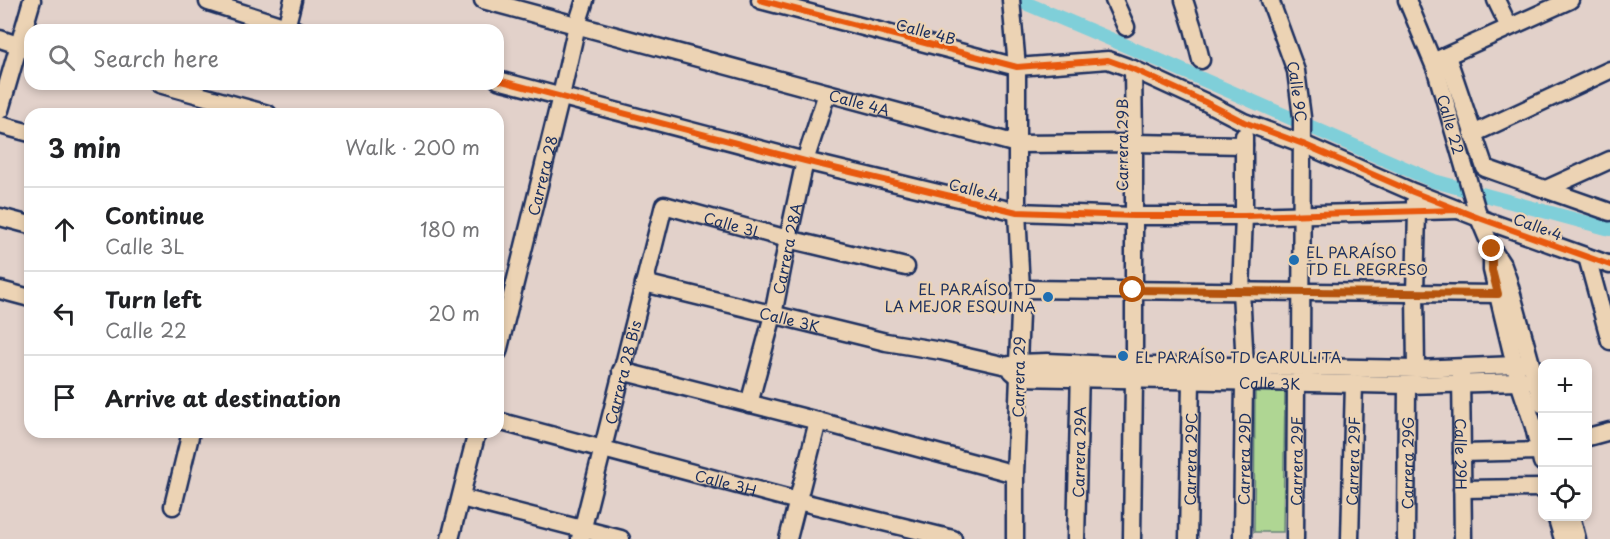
<!DOCTYPE html>
<meta charset="utf-8">
<style>
body{margin:0;font-family:"Playpen Sans",sans-serif;background:#f2f2f2;color:#202124}
.controls{position:absolute;right:18px;bottom:18px;display:grid;overflow:hidden;border-radius:12px;box-shadow:0 3px 9px #0003}
.controls button{width:54px;height:54px;display:grid;place-items:center;padding:0;border:0;border-bottom:2px solid #e0e0e0;background:#fff;color:#202124;font:30px sans-serif}
.stop{position:absolute;width:18px;height:18px;margin:-14px;border:4px solid #b45309;border-radius:50%;background:#fff}
.stop.end{background:#b45309;border-color:#fff;box-shadow:0 2px 6px #0008}
.list{margin:0;padding:0;list-style:none}
h2{display:flex;justify-content:space-between;align-items:center;height:78px;margin:0;padding:0 24px;font-size:26px}
h2 small{font-size:20px;font-weight:400;color:#757577}
.list li{display:grid;grid-template-columns:39px 1fr auto;gap:18px;align-items:center;box-sizing:border-box;height:84px;padding:0 24px;border-top:2px solid #e0e0e0}
.list b{display:block;font-size:22px;white-space:nowrap}
.list p{margin:0;font-size:20px;white-space:nowrap;color:#757577}
.list em{font-size:20px;font-style:normal;color:#757577}
.icon{flex:none;width:33px;height:33px;fill:none;stroke:currentColor;stroke-width:2;stroke-linecap:round;stroke-linejoin:round}
.map{position:relative;flex:none;width:1610px;height:539px;overflow:hidden}
.search{position:absolute;background:#fff;box-shadow:0 3px 9px #0003;left:24px;top:24px;width:480px;height:66px;display:flex;align-items:center;gap:15px;box-sizing:border-box;padding:0 21px;border-radius:18px;color:#757577;font-size:22px}
.panel{position:absolute;background:#fff;box-shadow:0 3px 9px #0003;left:24px;top:108px;width:480px;height:330px;border-radius:18px}
.map>svg:first-child{display:block}
</style>
<div class="map">
<svg width="1610" height="539" viewBox="0 0 1610 539">
<rect width="100%" height="100%" fill="#e2d1ca"/>
<filter id="ink" filterUnits="userSpaceOnUse"><feTurbulence type="fractalNoise" baseFrequency=".0167" numOctaves="2"/><feDisplacementMap in="SourceGraphic" scale="12" xChannelSelector="R" yChannelSelector="G"/><feConvolveMatrix kernelMatrix="1 2 1 2 8 2 1 2 1" color-interpolation-filters="sRGB"/></filter>
<g filter="url(#ink)">
<path fill="#afd693" stroke="#658278" stroke-width="1.5" d="M1255,390h30l-2,142h-29z"/>
<g fill="none" stroke-linecap="round" stroke-linejoin="round">
<path stroke="#7fcfd9" stroke-width="14" d="M1018,0l104,44 312,137 176,48"/>
<g stroke="#1b2f5e" stroke-width="21">
<g id="minor">
<path id="s1" d="M483,0l534,144 117,-1 110,2"/>
<path d="M760,0l257,67 91,-7 25,9 72,33 39,20 59,22 110,48 66,26 131,47"/>
<path d="M1011,0l6,67v145l4,77 -3,74 1,14 -4,97v65"/>
<path d="M1114,0l12,27"/>
<path d="M1184,0l9,28 8,32"/>
<path id="s2" d="M1270,0l26,71 6,46 -1,250"/>
<path id="s3" d="M1407,0l29,70 43,148 13,31 11,17 5,14 34,124"/>
<path d="M1496,0l13,27"/>
<path d="M208,2l88,28"/>
<path d="M286,28l7,-28"/>
<path d="M0,39l30,10"/>
<path d="M1447,56l38,112 125,44"/>
<path d="M1437,60l133,-60"/>
<path d="M1133,69l1,74v223"/>
<path d="M498,80l307,81 212,51 116,4h111l215,-6"/>
<path d="M159,84l109,30"/>
<path d="M0,110l32,-110"/>
<path d="M0,125l30,8"/>
<path d="M1473,134l137,-64"/>
<path d="M1244,136v80l-3,75 4,75"/>
<path d="M1546,189l64,-29"/>
<path d="M1415,202l2,9 -2,82 1,76"/>
<path d="M0,217l30,8"/>
<path d="M1492,250v20l27,112 15,45 8,35"/>
<path d="M1587,257l23,84"/>
<path id="s4" d="M644,283l242,59 55,9 66,15 11,-3 29,-1 87,4h111l171,3 100,-4 14,-3"/>
<path d="M1021,289l478,5"/>
<path d="M0,290l30,8"/>
<path id="s5" d="M498,352l63,-256 16,-71 8,-25"/>
<path d="M621,371l197,50 197,53"/>
<path id="s6" d="M1012,371l7,6 388,8 112,-3 16,-3"/>
<path id="s7" d="M1461,374l2,165"/>
<path id="s8" d="M749,404l24,-89 15,-76 17,-78 22,-68"/>
<path id="s9" d="M498,421l300,80 155,38"/>
<path d="M1588,437l22,-6"/>
<path d="M1462,453l78,-2"/>
<path d="M1462,489l80,-1"/>
<path d="M461,498l160,41"/>
<path d="M173,506l18,-74"/>
<path d="M1556,516l7,23"/>
<path d="M1571,516l6,23"/>
<path d="M450,539l27,-107"/>
<path id="s10" d="M580,539l84,-334 124,34 118,28"/>
<path d="M788,539l30,-118"/>
<path id="s11" d="M1076,539l4,-170"/>
<path d="M1132,539l2,-160"/>
<path id="s12" d="M1188,539l3,-158"/>
<path id="s13" d="M1242,539l2,-158"/>
<path id="s14" d="M1295,539l1,-157"/>
<path id="s15" d="M1350,539l4,-156"/>
<path id="s16" d="M1406,539l1,-154"/>
</g>
</g>
<use href="#minor" stroke="#ecd3b4" stroke-width="16"/>
<g stroke="#ecd3b4" stroke-width="10">
<path id="cycleway" d="M760,0l257,67 91,-7 25,9 72,33 39,20 59,22 110,48 66,26 131,47
M498,80l307,81 212,51 116,4h111l215,-6"/>
</g>
<use href="#cycleway" stroke="#e8590c" stroke-width="6"/>
</g>
</g>
<g fill="none" stroke-linecap="round" stroke-linejoin="round" filter="url(#ink)">
<path stroke="#b45309" stroke-width="8" d="M1133,290l365,4 -6,-24v-21"/>
</g>
<g fill="#1f6fb2" stroke="#ecd3b4" stroke-width="2">
<circle cx="1294" cy="260" r="6"/>
<circle cx="1048" cy="297" r="6"/>
<circle cx="1123" cy="356" r="6"/>
</g>
<g text-anchor="middle" dominant-baseline="central" stroke-width="4.5" stroke-linejoin="round" paint-order="stroke">
<g font-size="15" fill="#1b2f5e" stroke="#ecd3b4">
<text transform="translate(926 31) rotate(15)">Calle 4B</text>
<text stroke="none"><textPath href="#s2" startOffset="96">Calle 9C</textPath></text>
<text stroke="none"><textPath href="#s1" startOffset="390">Calle 4A</textPath></text>
<text stroke="none"><textPath href="#s3" startOffset="132">Calle 22</textPath></text>
<text transform="translate(1121 145) rotate(-90)">Carrera 29B</text>
<text stroke="none"><textPath href="#s5" startOffset="182">Carrera 28</textPath></text>
<text transform="translate(974 189) rotate(14)">Calle 4</text>
<text stroke="none"><textPath href="#s10" startOffset="416">Calle 3L</textPath></text>
<text transform="translate(1538 226) rotate(20)">Calle 4</text>
<text stroke="none"><textPath href="#s8" startOffset="160">Carrera 28A</textPath></text>
<text stroke="none"><textPath href="#s4" startOffset="150">Calle 3K</textPath></text>
<text stroke="none"><textPath href="#s10" startOffset="172">Carrera 28 Bis</textPath></text>
<text transform="translate(1018 377) rotate(-89)">Carrera 29</text>
<text stroke="none"><textPath href="#s6" startOffset="260">Calle 3K</textPath></text>
<text stroke="none"><textPath href="#s11" startOffset="87">Carrera 29A</textPath></text>
<text stroke="none"><textPath href="#s7" startOffset="80">Calle 29H</textPath></text>
<text stroke="none"><textPath href="#s12" startOffset="80">Carrera 29C</textPath></text>
<text stroke="none"><textPath href="#s13" startOffset="80">Carrera 29D</textPath></text>
<text stroke="none"><textPath href="#s14" startOffset="78">Carrera 29E</textPath></text>
<text stroke="none"><textPath href="#s15" startOffset="78">Carrera 29F</textPath></text>
<text stroke="none"><textPath href="#s16" startOffset="76">Carrera 29G</textPath></text>
<text stroke="none"><textPath href="#s9" startOffset="236">Calle 3H</textPath></text>
</g>
<g font-size="15" fill="#1b2f5e" stroke="#ecd3b4" text-anchor="start">
<text x="1306" y="251">EL PARAÍSO<tspan x="1306" dy="17">TD EL REGRESO</tspan></text>
<text x="1036" y="288" text-anchor="end">EL PARAÍSO TD<tspan x="1036" dy="17">LA MEJOR ESQUINA</tspan></text>
<text x="1135" y="356">EL PARAÍSO TD CARULLITA</text>
</g>
</g>
</svg>
<div class="controls">
<button>+</button>
<button>−</button>
<button><svg class="icon" aria-label="locate" viewBox="0 0 24 24"><circle cx="12" cy="12" r="6"/><path d="M12 2v4M12 18v4M2 12h4M18 12h4"/></svg></button>
</div>
<div class="stop" style="left:1133px;top:290px"></div>
<div class="stop end" style="left:1492px;top:249px"></div>
<div class="search"><svg class="icon" aria-label="search" viewBox="0 0 24 24"><circle cx="10" cy="10" r="6"/><path d="M15 15l6 6"/></svg>Search here</div>
<section class="panel">
<h2>3 min<small>Walk · 200 m</small></h2>
<ul class="list">
<li><svg class="icon" aria-label="ahead" viewBox="0 0 24 24"><path d="M12 20V5M6 11l6-6 6 6"/></svg><div><b>Continue</b><p>Calle 3L</p></div><em>180 m</em></li>
<li><svg class="icon" aria-label="left" viewBox="0 0 24 24"><path d="M17 20v-9H6M10 6l-5 5 5 5"/></svg><div><b>Turn left</b><p>Calle 22</p></div><em>20 m</em></li>
<li><svg class="icon" aria-label="arrive" viewBox="0 0 24 24"><path d="M6 21V4h12l-3 4 3 4H6"/></svg><div><b>Arrive at destination</b></div></li>
</ul>
</section>
</div>
